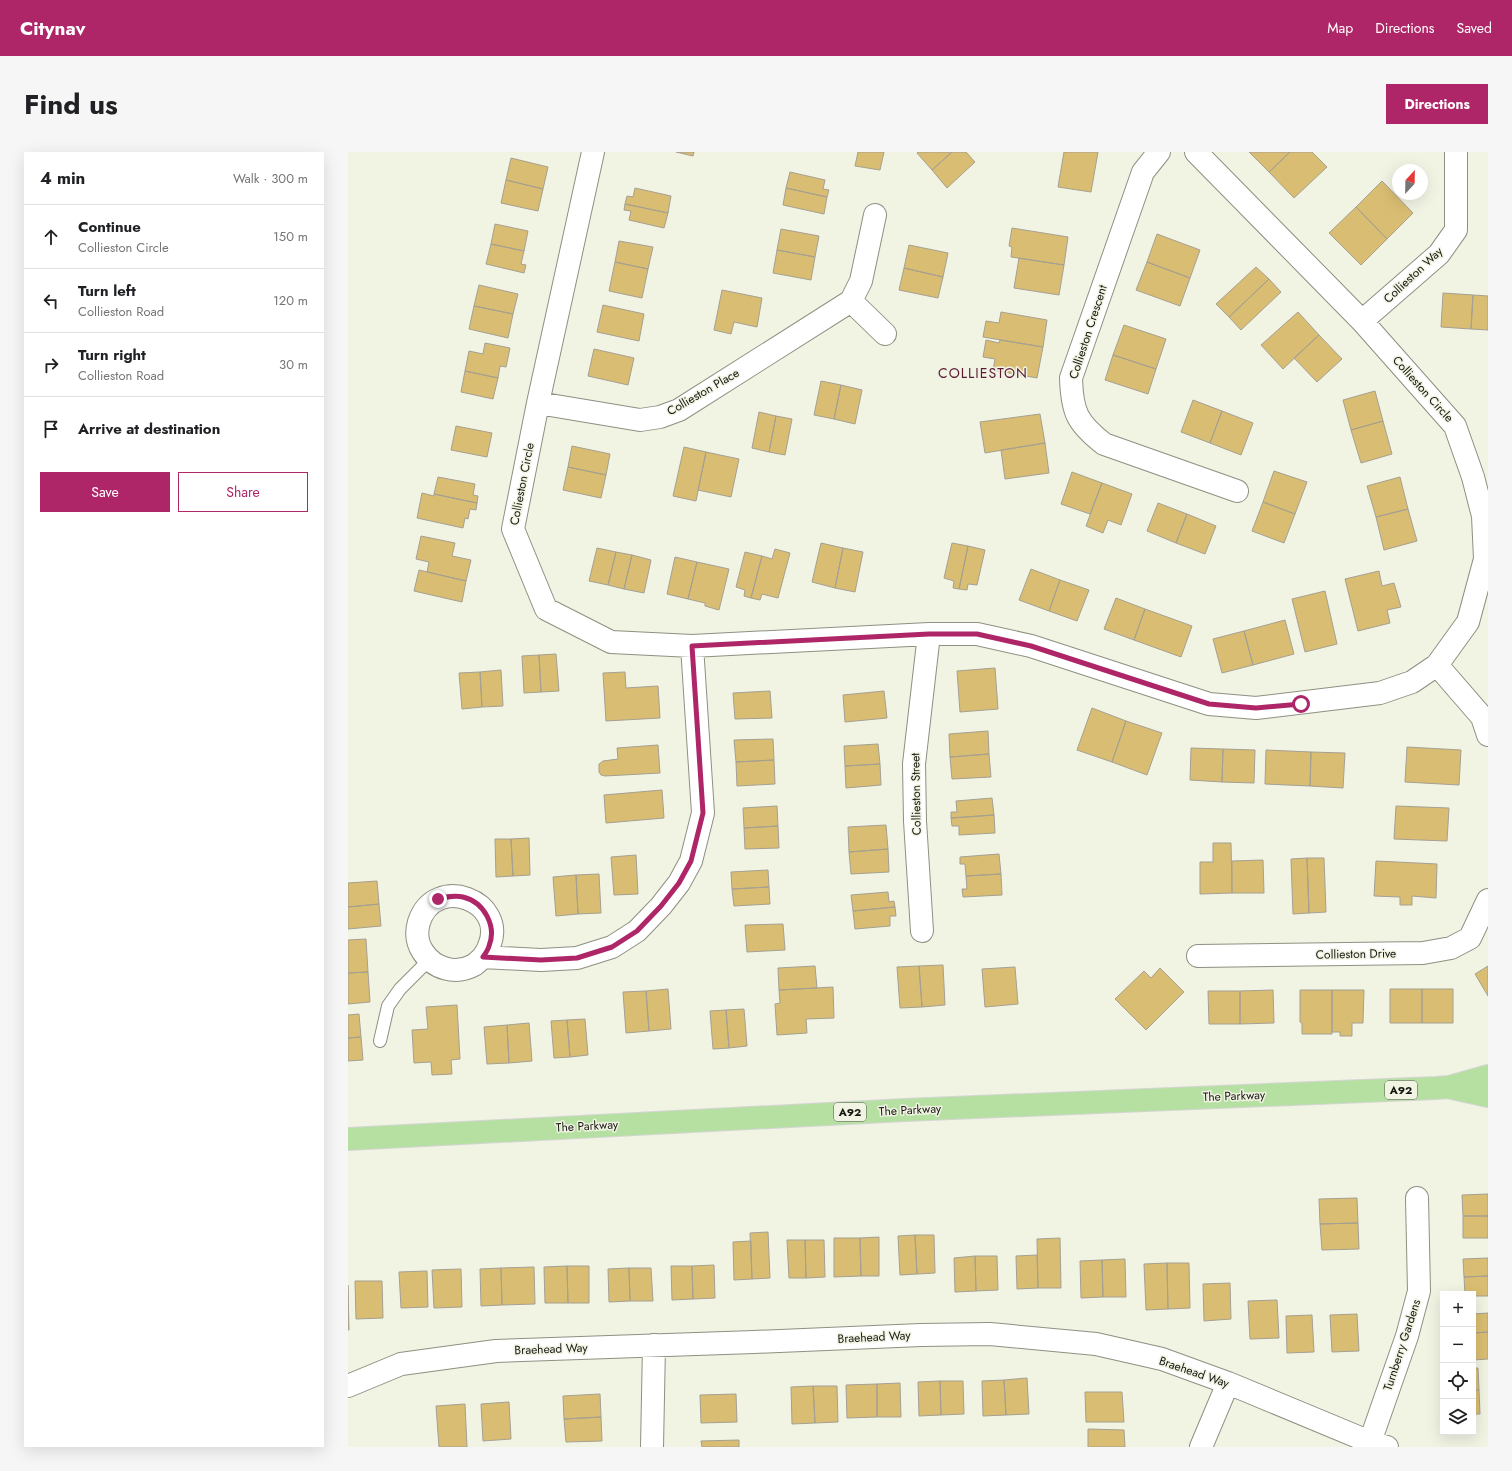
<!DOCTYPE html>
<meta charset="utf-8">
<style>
body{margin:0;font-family:Jost,sans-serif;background:#f6f6f6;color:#202124}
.controls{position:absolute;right:12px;bottom:12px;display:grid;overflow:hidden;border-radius:0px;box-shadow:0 4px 16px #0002}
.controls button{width:36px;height:36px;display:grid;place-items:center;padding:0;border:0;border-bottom:1px solid #e0e0e0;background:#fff;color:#202124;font:20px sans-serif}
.compass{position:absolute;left:1044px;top:12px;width:36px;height:36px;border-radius:50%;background:#fff;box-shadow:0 4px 16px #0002;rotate:22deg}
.stop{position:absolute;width:12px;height:12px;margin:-9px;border:3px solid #ae2668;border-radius:50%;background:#fff}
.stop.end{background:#ae2668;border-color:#fff;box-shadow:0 1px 4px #0008}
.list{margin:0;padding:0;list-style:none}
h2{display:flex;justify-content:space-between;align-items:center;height:52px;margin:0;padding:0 16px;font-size:17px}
h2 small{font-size:13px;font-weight:400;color:#757577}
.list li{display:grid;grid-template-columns:26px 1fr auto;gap:12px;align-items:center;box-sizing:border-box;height:64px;padding:0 16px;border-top:1px solid #e0e0e0}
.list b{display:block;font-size:15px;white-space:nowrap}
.list p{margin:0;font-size:13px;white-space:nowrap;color:#757577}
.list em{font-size:13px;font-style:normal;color:#757577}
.actions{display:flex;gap:8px;padding:12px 16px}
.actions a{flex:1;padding:9px 0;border:1px solid #ae2668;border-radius:0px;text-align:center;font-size:14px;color:#ae2668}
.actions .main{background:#ae2668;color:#fff}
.icon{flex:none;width:22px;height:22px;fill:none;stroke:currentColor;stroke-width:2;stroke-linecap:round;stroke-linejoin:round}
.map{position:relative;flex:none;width:1140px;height:1295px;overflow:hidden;border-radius:0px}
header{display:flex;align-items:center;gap:24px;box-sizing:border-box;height:56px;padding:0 20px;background:#ae2668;color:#fff}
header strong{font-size:19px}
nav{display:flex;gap:22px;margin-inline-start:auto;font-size:14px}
.intro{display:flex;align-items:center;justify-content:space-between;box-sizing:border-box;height:96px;padding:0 24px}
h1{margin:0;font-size:28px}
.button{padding:10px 18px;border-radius:0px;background:#ae2668;color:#fff;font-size:14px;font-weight:700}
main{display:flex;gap:24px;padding:0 24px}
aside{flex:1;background:#fff;border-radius:0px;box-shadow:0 4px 16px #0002}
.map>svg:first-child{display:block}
</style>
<header>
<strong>Citynav</strong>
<nav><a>Map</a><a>Directions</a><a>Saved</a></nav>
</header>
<div class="intro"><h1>Find us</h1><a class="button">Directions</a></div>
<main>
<aside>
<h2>4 min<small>Walk · 300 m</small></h2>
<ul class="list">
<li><svg class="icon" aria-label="ahead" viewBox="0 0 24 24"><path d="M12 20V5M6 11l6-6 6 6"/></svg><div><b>Continue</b><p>Collieston Circle</p></div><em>150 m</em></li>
<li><svg class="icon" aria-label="left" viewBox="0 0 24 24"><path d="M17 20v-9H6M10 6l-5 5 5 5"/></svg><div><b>Turn left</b><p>Collieston Road</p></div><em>120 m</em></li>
<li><svg class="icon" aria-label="right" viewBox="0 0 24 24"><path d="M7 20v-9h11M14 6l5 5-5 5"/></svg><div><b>Turn right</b><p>Collieston Road</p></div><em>30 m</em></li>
<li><svg class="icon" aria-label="arrive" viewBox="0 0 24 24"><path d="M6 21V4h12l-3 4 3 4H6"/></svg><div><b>Arrive at destination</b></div></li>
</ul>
<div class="actions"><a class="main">Save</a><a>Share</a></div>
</aside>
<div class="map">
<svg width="1140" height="1295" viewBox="0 0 1140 1295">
<rect width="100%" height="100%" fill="#f1f3e3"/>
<path fill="#d9bd72" stroke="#a5a091" d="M328,0h18l-1,4z
M510,0h26l-4,18 -25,-4z
M570,0h34l-20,18 -15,-17z
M604,0h14l9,10 -28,26 -15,-18z
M716,0h34l-7,40 -33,-5z
M901,0h41l-21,20z
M942,0h22l15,15 -33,31 -25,-26z
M163,6l37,9 -5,22 -37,-9z
M442,20l35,8 -2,9 6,1 -2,7 -41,-9z
M158,28l37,9 -5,22 -37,-8z
M1034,29l31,32 -26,26 -31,-32z
M287,36l36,8 -3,17 -43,-9 2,-8 6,1z
M438,36l41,9 -3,17 -41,-9z
M277,52l43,9 -4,15 -35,-8 2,-9 -7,-1z
M1008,55l31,32 -26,26 -32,-32z
M147,72l33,7 -4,20 -33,-7z
M664,76l56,9 -4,28 -53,-8 1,-10 -3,-1z
M433,77l38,7 -4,21 -38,-7z
M809,82l43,16 -10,28 -43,-16z
M271,89l34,6 -5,22 -33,-7z
M143,92l33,7 -3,13 5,1 -2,8 -38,-9z
M561,93l39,8 -5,24 -39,-9z
M429,98l38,7 -4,23 -38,-7z
M671,106l45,7 -5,30 -45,-7z
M267,110l33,7 -6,29 -33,-7z
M799,110l43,16 -10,28 -44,-16z
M908,115l13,12 -40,38 -13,-13z
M556,116l39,9 -5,21 -39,-8z
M921,127l12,13 -40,38 -12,-13z
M131,133l39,9 -5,20 -39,-8z
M374,138l40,8 -5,29 -23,-5 -3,12 -17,-4z
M1095,141l30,2 -2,34 -30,-2z
M1125,143l15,1v34l-17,-1z
M255,153l41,9 -5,27 -42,-9z
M126,154l39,8 -5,24 -39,-9z
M653,160l46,8 -4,27 -60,-10 3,-16 13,2z
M950,160l21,23 -36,34 -22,-24z
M776,173l42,14 -10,30 -43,-14z
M971,183l23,24 -25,23 -23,-24z
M638,188l13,3 1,-3 43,7 -6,31 -44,-8 2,-11 -12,-2z
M137,191l25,5 -4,19 -6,-1 -2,12 -33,-7 4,-20 14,3z
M246,197l40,9 -6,27 -40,-9z
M765,203l43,14 -8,25 -43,-14z
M117,219l33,7 -5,21 -32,-7z
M473,229l20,4 -7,34 -20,-4z
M493,233l21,5 -7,34 -21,-5z
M1027,239l8,30 -32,9 -8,-30z
M845,248l29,11 -12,32 -29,-11z
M874,259l31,12 -12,32 -31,-12z
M411,260l17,4 -7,36 -17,-4z
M692,262l5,29 -60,10 -5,-31z
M428,264l16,3 -7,36 -16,-3z
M1035,269l9,33 -31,9 -10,-33z
M108,274l36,7 -5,24 -36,-7z
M697,291l4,30 -44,6 -4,-29z
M224,294l38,8 -4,21 -38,-8z
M336,295l22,5 -10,49 -23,-5z
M358,300l33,7 -8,38 -33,-7z
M220,315l38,8 -5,23 -38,-8z
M926,319l33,11 -12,32 -32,-12z
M724,320l30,11 -12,31 -29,-10z
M90,325l37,7 -2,11 5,1 -1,7 -43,-9z
M1052,325l8,32 -32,8 -9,-31z
M754,331l30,11 -11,31 -13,-5 -5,13 -17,-7z
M74,341l12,3v-2l43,9 -1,7 -6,-1 -2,10 -3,-1 -2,10 -46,-10z
M915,350l32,12 -11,29 -32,-12z
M810,351l29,11 -11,29 -29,-12z
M1060,357l9,32 -33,9 -8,-33z
M839,362l29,12 -11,28 -29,-11z
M73,384l34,7 -3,13 19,4 -5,21 -39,-9 2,-10 -13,-3z
M473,391l22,5 -8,40 -23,-6z
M604,391l16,3 -9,43 -6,-1 1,-7 -10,-3z
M620,394l17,4 -8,35 -9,-1 -1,6 -8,-1z
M249,396l19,4 -8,33 -19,-4z
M495,396l20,4 -8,40 -20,-4z
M427,397l15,4 -12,45 -16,-4 -2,6 -9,-2 11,-42 10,3z
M268,400l16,3 -8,34 -16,-4z
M397,400l17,4 -11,42 -7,-2 1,-6 -9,-3z
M284,403l19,5 -7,33 -20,-4z
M327,405l22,5 -9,37 -21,-5z
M349,410l32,7 -10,41 -14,-4v-3l-17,-4z
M683,417l29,11 -11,31 -30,-11z
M71,418l47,11 -4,21 -48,-11z
M1031,419l3,15 12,-3 7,24 -14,3 3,13 -32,8 -13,-52z
M712,428l29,10 -12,31 -28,-10z
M977,439l12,53 -32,8 -13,-53z
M768,446l29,11 -11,31 -30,-11z
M797,457l47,17 -11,31 -47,-17z
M937,468l9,34 -41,11 -9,-34z
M896,479l9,34 -31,8 -9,-34z
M208,502l3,37 -18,1 -2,-37z
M191,503l2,37 -17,1 -2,-37z
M647,516l3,41 -38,3 -3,-41z
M153,518l2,36 -21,1 -2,-35z
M132,520l2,35 -20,2 -3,-36z
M277,520l1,16 32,-2 2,32 -54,3 -3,-48z
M422,539l2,27 -37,1 -2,-26z
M536,539l3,27 -42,4 -2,-27z
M744,556l34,13 -14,41 -35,-12z
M778,569l36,12 -15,42 -35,-13z
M640,579l1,23 -39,3 -1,-23z
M425,587l1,21 -38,2 -2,-22z
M530,592l2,20 -35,2 -1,-20z
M310,593l2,28 -55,3 -4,-1 -2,-3v-8l4,-3 15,-2 -1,-11z
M1059,595l54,3 -2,35 -54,-3z
M843,596l32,1 -1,33 -32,-2z
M875,597l32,1 -1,33 -32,-1z
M918,598l45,2 -1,34 -45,-2z
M963,600l34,1 -2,35 -33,-2z
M641,602l2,23 -39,2 -2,-22z
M426,608l1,24 -38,2 -1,-24z
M532,612l1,21 -35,3 -1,-22z
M314,638l2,28 -58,5 -2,-28z
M644,646l2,17 -43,3v-6h6l-1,-11z
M429,654l1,20 -34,2 -1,-20z
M1048,654l53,2 -2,33 -53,-2z
M646,663l1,18 -36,2v-9h-7l-1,-8z
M538,673l2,24 -39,3 -1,-25z
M430,674l1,22 -34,1 -1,-21z
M181,686l1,37 -17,1 -2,-37z
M147,687h16l2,37 -17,1z
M865,691h18l1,50 -32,1v-32h13z
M540,697l1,23 -38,2 -2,-22z
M651,702l2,20 -35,2 -1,-12h-5v-7z
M288,703l2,39 -24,1 -3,-38z
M959,706l2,55 -16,1 -2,-55z
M959,706h17l2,54 -17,1z
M915,708l1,33h-32v-32z
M1028,709l61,3 -1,34 -24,-2v9h-12v-8l-26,-1z
M420,718l1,17 -37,2 -1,-17z
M251,722l2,39 -23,1 -2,-39z
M653,722l1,21 -39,2 -1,-8h5l-1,-13z
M228,723l2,39 -22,2 -3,-39z
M29,729l2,23 -31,3v-24z
M421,735l1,17 -36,2 -2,-17z
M540,740l1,10 5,-1 1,6 -42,4 -2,-16z
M31,752l2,22 -33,3v-22z
M547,755l1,9h-6v10l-35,3 -2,-18z
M435,772l2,26 -38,2 -2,-27z
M18,787l2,33 -20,1v-33z
M595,813l2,40 -23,2 -3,-41z
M467,814l2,22 -38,2 -1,-22z
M571,814l3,41 -22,1 -3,-41z
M1140,814v30l-13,-22z
M667,815l3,37 -33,3 -3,-38z
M812,816l24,24 -38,38 -31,-31 29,-28 7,7z
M20,820l2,30 -22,2v-31z
M485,835l1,31 -28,1 1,14 -30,2 -2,-31 5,-1 -1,-13z
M320,837l3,40 -22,2 -3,-40z
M1042,837h32v34h-32z
M1074,837h31v34h-31z
M925,838l1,33 -34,1v-33z
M952,838h32v44h-30v-11l-2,-1z
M984,838h32l-1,33h-11v13h-12v-4h-8z
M298,839l3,40 -23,2 -3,-41z
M860,839h32v33h-31z
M109,853l3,54 -9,1 1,14 -20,1 -1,-13 -17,1 -2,-33 16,-1 -2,-22z
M396,857l3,37 -18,2 -3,-38z
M378,858l3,38 -16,1 -3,-38z
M11,862l2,23 -13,1v-23z
M237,867l3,36 -18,2 -3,-37z
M219,868l3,37 -16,1 -3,-37z
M181,871l3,38 -23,2 -2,-38z
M159,873l2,38 -22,1 -3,-37z
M13,885l2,23 -15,1v-23z
M1140,1042v22h-25l-1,-21z
M1009,1046l1,25 -38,1 -1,-25z
M1115,1064h25v22h-25z
M1010,1071l1,26 -37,1 -2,-26z
M420,1080l2,46 -18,1 -2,-46z
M567,1083l2,39 -17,1 -2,-39z
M567,1083h19l1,38 -18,1z
M531,1085v39h-18l-1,-38z
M486,1086h26l1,38 -27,1z
M712,1086l1,50h-23l-1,-49z
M439,1088h18l1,38h-17z
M457,1088h19l1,37 -19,1z
M403,1089l1,38 -18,1 -1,-38z
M689,1103l1,33 -21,1 -1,-33z
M627,1104l1,35 -21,1 -1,-34z
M627,1104h22l1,34 -22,1z
M1140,1106v18l-24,1 -1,-18z
M777,1107l1,38h-23l-1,-37z
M754,1108l1,37 -22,1 -1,-37z
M819,1111l1,46 -22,1 -2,-46z
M819,1111h22l1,45 -22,1z
M366,1113l1,33 -22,1 -1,-33z
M219,1114l1,37h-23l-1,-36z
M219,1114h22v37h-21z
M323,1114h21l1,33 -21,1z
M186,1115l1,37 -33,1 -1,-37z
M153,1116l1,37 -21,1 -1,-37z
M281,1116l1,33 -21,1 -1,-33z
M281,1116h22l2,33h-23z
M113,1117l1,38 -28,1 -2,-38z
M79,1119l1,36 -27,1 -2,-36z
M1140,1124v20h-15v-2h-8l-1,-17z
M7,1129h27l1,37 -27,1z
M882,1131l1,36 -27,2 -1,-37z
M0,1133l1,45h-1z
M929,1148l2,38 -29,1 -2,-38z
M1140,1161v19l-15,1v-19z
M1009,1162l2,37 -27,1 -2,-37z
M964,1163l2,37 -27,1 -1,-37z
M1140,1180v27l-15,1v-27z
M1125,1216h5l1,22 -6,1z
M679,1226l2,36 -23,1 -2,-35z
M656,1228l2,35 -23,1 -1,-35z
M592,1229h23l1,33 -23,1z
M592,1229l1,34 -22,1 -1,-34z
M552,1231l1,34h-24v-33z
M529,1232v33l-30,1 -1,-33z
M465,1234l2,37 -23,1 -1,-37z
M465,1234h24l1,36 -23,1z
M1131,1238l1,24h-7v-23z
M737,1240h37l2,30h-38z
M252,1242l1,23 -37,2 -1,-23z
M388,1242l1,28 -36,1 -1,-28z
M161,1250l2,37 -28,2 -2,-37z
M117,1252l2,43h-28l-3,-41z
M253,1265l1,24 -36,1 -2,-23z
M740,1277l36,1 1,17h-37z
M391,1288v7h-37l-1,-6z"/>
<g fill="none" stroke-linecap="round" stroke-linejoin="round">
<g stroke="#8e9081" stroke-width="14">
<path id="lane" d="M32,889l8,-35 12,-17 29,-29"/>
</g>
<g stroke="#8e9081" stroke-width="24">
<path id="street" d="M245,0l-55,251 -25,126 33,80 65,33 81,4 237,-12h48l54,12 178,58 47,4 124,-15 32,-11 25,-17 31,-43 17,-63 -2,-43 -10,-39 -18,-51 -93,-105 -166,-169
M811,0l-16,20 -72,206c1,34 6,45 33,66l133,47
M503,149l34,33
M1014,169l77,-67 17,-24v-78
M190,251l102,17 20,-3 19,-7 172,-109 10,-20 14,-66
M1089,513l45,52 6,18
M574,779l-7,-110 -1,-57 15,-130
M850,804l225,-3 28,-5 19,-10 18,-38
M135,805c2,-3 5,-7 6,-11 19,-45 -54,-73 -70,-24 -3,10 -2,21 4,30 11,17 33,23 51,13 3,-2 6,-5 9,-8l58,3 36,-2 35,-11 25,-16 24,-25 18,-23 12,-22 12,-48 -11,-167
M0,1234l53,-22 95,-13 258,-9 167,-7 69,-1 106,10 66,15 66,24 142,59 17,5
M1022,1290l37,-106 12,-45 -2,-93
M304,1295l2,-102
M853,1295l27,-64"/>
</g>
<g stroke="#d5d5d4" stroke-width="24">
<path id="primary" d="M1104,936l36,8
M0,987l557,-29 531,-22 13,-1 39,-11"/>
</g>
<use href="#lane" stroke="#fff" stroke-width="12"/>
<use href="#street" stroke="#fff" stroke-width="22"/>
<use href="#primary" stroke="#b5e0a2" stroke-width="22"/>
</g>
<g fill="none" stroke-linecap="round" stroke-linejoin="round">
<path stroke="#ae2668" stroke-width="5" d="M90,747c8,-2 16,-4 25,-2 21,5 34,29 26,49 -1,4 -4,8 -6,11l58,3 36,-2 35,-11 25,-16 24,-25 18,-23 12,-22 12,-48 -11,-167 237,-12h48l54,12 178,58 47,4 45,-4"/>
</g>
<g text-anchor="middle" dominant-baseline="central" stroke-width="3" stroke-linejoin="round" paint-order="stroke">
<g fill="#f1f3e3" stroke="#57584f" stroke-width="1">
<rect x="1037" y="929" width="32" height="18" rx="3"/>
<rect x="486" y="951" width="32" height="18" rx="3"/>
</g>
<g font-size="11" font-weight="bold" fill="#151510">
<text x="1053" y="938">A92</text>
<text x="502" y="960">A92</text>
</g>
<g font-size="12" fill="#151510" stroke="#f1f3e3">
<text transform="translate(1065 123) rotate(-43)">Collieston Way</text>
<text transform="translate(740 180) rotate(-72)">Collieston Crescent</text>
<text transform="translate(1075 237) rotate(48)">Collieston Circle</text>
<text transform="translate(355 240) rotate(-30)">Collieston Place</text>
<text transform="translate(174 332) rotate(-79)">Collieston Circle</text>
<text transform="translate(568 642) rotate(-91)">Collieston Street</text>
<text transform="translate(1008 802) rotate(-1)">Collieston Drive</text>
<text transform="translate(886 944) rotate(-2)">The Parkway</text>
<text transform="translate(562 958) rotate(-3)">The Parkway</text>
<text transform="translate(239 974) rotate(-3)">The Parkway</text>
<text transform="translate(526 1185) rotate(-3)">Braehead Way</text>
<text transform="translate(1054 1193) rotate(-72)">Turnberry Gardens</text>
<text transform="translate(203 1197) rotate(-2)">Braehead Way</text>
<text transform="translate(846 1220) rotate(19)">Braehead Way</text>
</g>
<g font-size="14" letter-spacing="1" fill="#5b1a37" stroke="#f1f3e3">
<text x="635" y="221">COLLIESTON</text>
</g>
</g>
</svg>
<div class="controls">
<button>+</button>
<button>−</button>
<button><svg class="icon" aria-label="locate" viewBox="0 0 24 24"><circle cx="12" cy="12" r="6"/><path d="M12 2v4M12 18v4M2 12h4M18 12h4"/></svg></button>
<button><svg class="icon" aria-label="layers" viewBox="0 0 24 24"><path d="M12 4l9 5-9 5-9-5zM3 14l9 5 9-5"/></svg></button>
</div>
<svg class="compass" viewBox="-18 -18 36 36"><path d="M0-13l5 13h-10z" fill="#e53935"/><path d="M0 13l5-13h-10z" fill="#757577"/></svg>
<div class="stop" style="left:953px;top:552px"></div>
<div class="stop end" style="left:90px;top:747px"></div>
</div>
</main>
